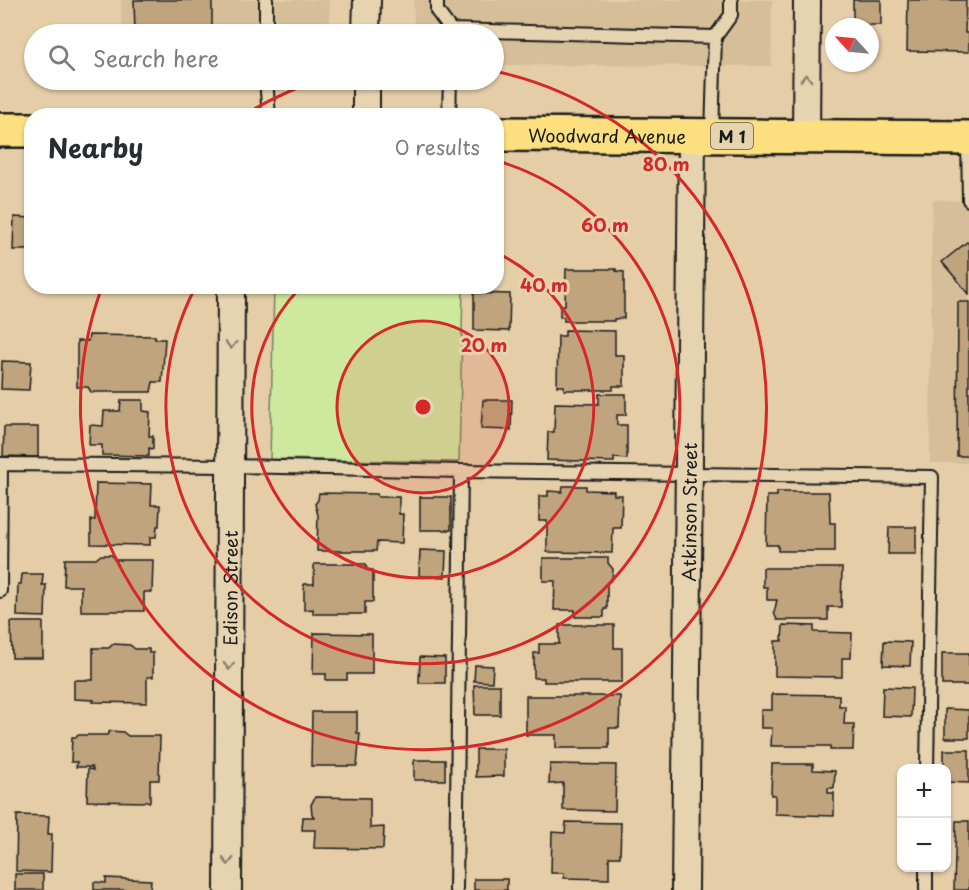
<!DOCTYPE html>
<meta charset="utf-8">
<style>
body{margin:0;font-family:"Playpen Sans",sans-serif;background:#f7f7f7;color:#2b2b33}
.controls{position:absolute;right:18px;bottom:18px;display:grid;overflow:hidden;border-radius:12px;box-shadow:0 2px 4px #0004}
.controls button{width:54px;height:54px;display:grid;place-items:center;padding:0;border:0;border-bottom:2px solid #e1e1e2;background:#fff;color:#2b2b33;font:30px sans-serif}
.compass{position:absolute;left:825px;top:18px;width:54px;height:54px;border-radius:50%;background:#fff;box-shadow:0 2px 4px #0004;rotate:297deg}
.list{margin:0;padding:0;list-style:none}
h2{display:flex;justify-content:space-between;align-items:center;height:78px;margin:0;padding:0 24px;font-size:26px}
h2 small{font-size:20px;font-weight:400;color:#7c7c81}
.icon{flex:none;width:33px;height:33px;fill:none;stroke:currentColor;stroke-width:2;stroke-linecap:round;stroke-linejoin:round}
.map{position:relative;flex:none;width:969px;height:890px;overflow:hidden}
.search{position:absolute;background:#fff;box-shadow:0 2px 4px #0004;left:24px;top:24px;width:480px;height:66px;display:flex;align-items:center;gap:15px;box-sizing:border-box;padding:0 21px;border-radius:33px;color:#7c7c81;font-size:22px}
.panel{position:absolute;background:#fff;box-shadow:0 2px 4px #0004;left:24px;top:108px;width:480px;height:186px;border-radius:24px}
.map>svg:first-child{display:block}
</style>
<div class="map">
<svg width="969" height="890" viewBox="0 0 969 890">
<rect width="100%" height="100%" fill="#e4cda7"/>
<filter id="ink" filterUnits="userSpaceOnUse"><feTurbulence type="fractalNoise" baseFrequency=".0167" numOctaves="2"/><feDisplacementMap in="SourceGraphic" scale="12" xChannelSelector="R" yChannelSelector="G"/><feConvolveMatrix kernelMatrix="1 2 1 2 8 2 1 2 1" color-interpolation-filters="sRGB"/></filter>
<g filter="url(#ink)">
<path fill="#d5be98" d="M121,0h208l1,34h-208z
M414,0h358l-1,66 -277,-1v-31h-80z
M932,200l37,1v262h-39z"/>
<path fill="#cee89e" stroke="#75825d" stroke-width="1.5" d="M274,287h189l-4,175 -189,-3z"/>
<path fill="#c0a47e" stroke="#1c1c1c" stroke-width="1.5" d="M134,0h78v34h-77z
M853,0h28v25h-28z
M908,0h58l-1,33h4v19l-62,-1z
M14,217l18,1v32h-19z
M967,242l2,2v50l-27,-32z
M566,269h50v2l8,1v46l-10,1v2h-50v-4h-4v-11l5,-1z
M474,293l36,1 -1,37 -35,-1z
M958,302h11v154h-12z
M565,330l50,1v24h9v31h-11v4h-49v-4h-7l1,-50h7z
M89,335l66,1v3h10l-3,43h-9l-2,10h-60l-3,-5h-11v-46h11z
M2,361l29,1 -2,28 -28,-1z
M599,394h27v21h-9v10h10v34l-13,-1v4l-67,-2 1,-28h6l1,-29 44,1z
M121,400h22v11l7,1 -1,24h4v13l-4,-1v8l-47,-1v-10h-13l1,-20 13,1 1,-15h16z
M483,400h29l-1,30 -30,-1z
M4,427h34v30l-35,-1z
M96,483l56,1 -1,21h9l-1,21h-2l-1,11h-6v8l-59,-1v-24h4z
M563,486h23v4l28,1v4h8l-1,33h-8l-1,25 -65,-1v-31h-8v-25h9v-5l14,1z
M777,492h52l1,31h5v28h-57v-6h-12l1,-49h10z
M319,493l58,1 1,3h21v17h4l-1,29 -25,-1 -1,9h-59l1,-36 -3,-11 3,-4z
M420,497h31v33h-31z
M889,527h27v27h-28z
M420,550l26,1 -1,26 -26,-1z
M101,555h11l3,5h38l-1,32h-8v19h-63v-25h-17l1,-27h31z
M543,558h65v5l5,6 -1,10 -5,4v26h-3v8h-29v-7h-21l1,-29h-12z
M314,564h52l1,6h6v32h-8v12h-52v-5l-9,1v-26h10z
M763,568h79l-1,39h-13v13h-51l-3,-7 3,-13h-10v-13h-4z
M22,574h21l-1,11h4l-1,32 -28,-1 1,-32h3z
M11,622h32v36h-31z
M559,625h55v23h8v34h-78v-4h-10v-25h5v-9h20z
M783,625l31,1v6l38,1 -1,25h-9v19l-67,-1v-35h7z
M314,633l58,1v40h-25v6h-21v-6h-13z
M884,641l27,1 -1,24 -27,-1z
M113,644l17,1 5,4h14v4h4v24h-6v26l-54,-1 1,-2 -20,-1v-19h19v-32h16z
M942,653h27v32h-27z
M420,657l25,1v25h-26z
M475,665l18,1 -1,16 -18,-1z
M474,685h26v30h-25z
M883,687l29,1 -1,29 -29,-1z
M772,694l67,1v11h6l-1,18h10l-1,26h-23v-4h-59l1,-18h-11v-18h11z
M526,696h94l-1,32h-10v20h-53v-13h-30z
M945,709l24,1v28h-24z
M312,712h45v21h3l-3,33h-46z
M110,731l13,1 5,4h32l-1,44h-9v22l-63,-1 1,-32 5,1 -1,-3h-16l1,-5h-6l1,-25h5v-2h30z
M476,749h28v27l-28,1z
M944,750h25v33l-23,-1v-14h-2z
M414,760h31v20h-31z
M550,764l66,1 -1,46 -52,-1v-27l-14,1z
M772,764h41v6l22,1 -1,17h-6v5h6v23l-59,-2v-19h-4z
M315,797l55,1v30l14,-1 -1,22 -69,-1 1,-18h-13l1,-13h11l-2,-3 -1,-9z
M17,815l32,1 -1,18h4l-1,38 -35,-1z
M956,821h13v69h-15z
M566,822l55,1 -1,34h-11v22l-45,-1v-5h-13l1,-41 13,1z
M15,874h28v16h-28z
M106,878l45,2 -1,10h-56v-8l12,1z
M474,879h33v11h-33z"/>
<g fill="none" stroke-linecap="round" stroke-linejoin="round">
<g stroke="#1c1c1c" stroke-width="16">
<path id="service" d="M266,0v34
M437,0v11l14,19
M451,34v-4l264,7 -3,97
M715,37l16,-22v-15
M266,80l3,36
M449,116l1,-36
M968,139l1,61
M0,464l230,2 231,5 471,6 -5,291
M0,591l1,-127
M456,890l5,-419
M926,890v-22"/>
</g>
<g stroke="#1c1c1c" stroke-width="30">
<g id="minor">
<path d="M366,34l1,-34"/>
<path d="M366,80v36"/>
<path d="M806,137l1,-137"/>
<path id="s1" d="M228,890l3,-604"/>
<path id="s2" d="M685,890l7,-755"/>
</g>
</g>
<g stroke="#1c1c1c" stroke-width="38">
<g id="primary">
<path d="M0,130h32"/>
<path id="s3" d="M496,134l473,4"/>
</g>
</g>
<use href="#service" stroke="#e6d4b1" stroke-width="12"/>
<use href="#minor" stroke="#e6d4b1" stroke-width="26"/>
<use href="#primary" stroke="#fce080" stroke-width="33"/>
</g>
<defs><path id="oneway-chevron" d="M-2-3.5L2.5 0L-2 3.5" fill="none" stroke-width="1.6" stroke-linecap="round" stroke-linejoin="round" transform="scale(1.5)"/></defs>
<g stroke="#8b816e">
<use href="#oneway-chevron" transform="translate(806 78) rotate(-89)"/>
<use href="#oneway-chevron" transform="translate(231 345) rotate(90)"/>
<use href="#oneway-chevron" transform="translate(229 666) rotate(90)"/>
<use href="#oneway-chevron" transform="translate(228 861) rotate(90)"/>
</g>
</g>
<circle cx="423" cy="407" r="86" fill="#d62828" fill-opacity=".12"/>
<g fill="none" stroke="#d62828" stroke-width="3">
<circle cx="423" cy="407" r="86"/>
<path d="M497 253A171 171 0 1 1 301 287"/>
<path d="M498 161A257 257 0 1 1 195 288"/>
<path d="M244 115A343 343 0 0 1 320 80M494 71A343 343 0 1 1 102 287"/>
</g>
<g text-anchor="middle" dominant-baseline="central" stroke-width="6" stroke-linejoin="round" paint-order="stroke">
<rect fill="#e6d4b1" stroke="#595349" stroke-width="1.5" x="711" y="123" width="42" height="26" rx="4.5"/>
<g font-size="16" font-weight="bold" fill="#1c1c1c">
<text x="732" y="136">M 1</text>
</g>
<g font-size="18" fill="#1c1c1c" stroke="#e6d4b1">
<text stroke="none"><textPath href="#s3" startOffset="111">Woodward Avenue</textPath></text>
<text stroke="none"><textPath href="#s2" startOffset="378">Atkinson Street</textPath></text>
<text stroke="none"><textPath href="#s1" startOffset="302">Edison Street</textPath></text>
</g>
</g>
<circle cx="423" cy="407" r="9" fill="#d62828" stroke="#e6d4b1" stroke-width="3"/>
<g font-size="18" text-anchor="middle" font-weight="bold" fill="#d62828" stroke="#e6d4b1" stroke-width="6" stroke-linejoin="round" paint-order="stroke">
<text x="666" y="171">80 m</text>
<text x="605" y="232">60 m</text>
<text x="544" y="292">40 m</text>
<text x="484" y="352">20 m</text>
</g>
</svg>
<div class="controls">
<button>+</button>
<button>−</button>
</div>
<svg class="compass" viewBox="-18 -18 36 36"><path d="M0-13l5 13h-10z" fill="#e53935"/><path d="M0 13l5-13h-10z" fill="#7c7c81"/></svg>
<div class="search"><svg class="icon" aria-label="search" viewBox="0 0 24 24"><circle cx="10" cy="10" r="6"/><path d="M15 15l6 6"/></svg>Search here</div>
<section class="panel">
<h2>Nearby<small>0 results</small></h2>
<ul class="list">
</ul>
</section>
</div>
